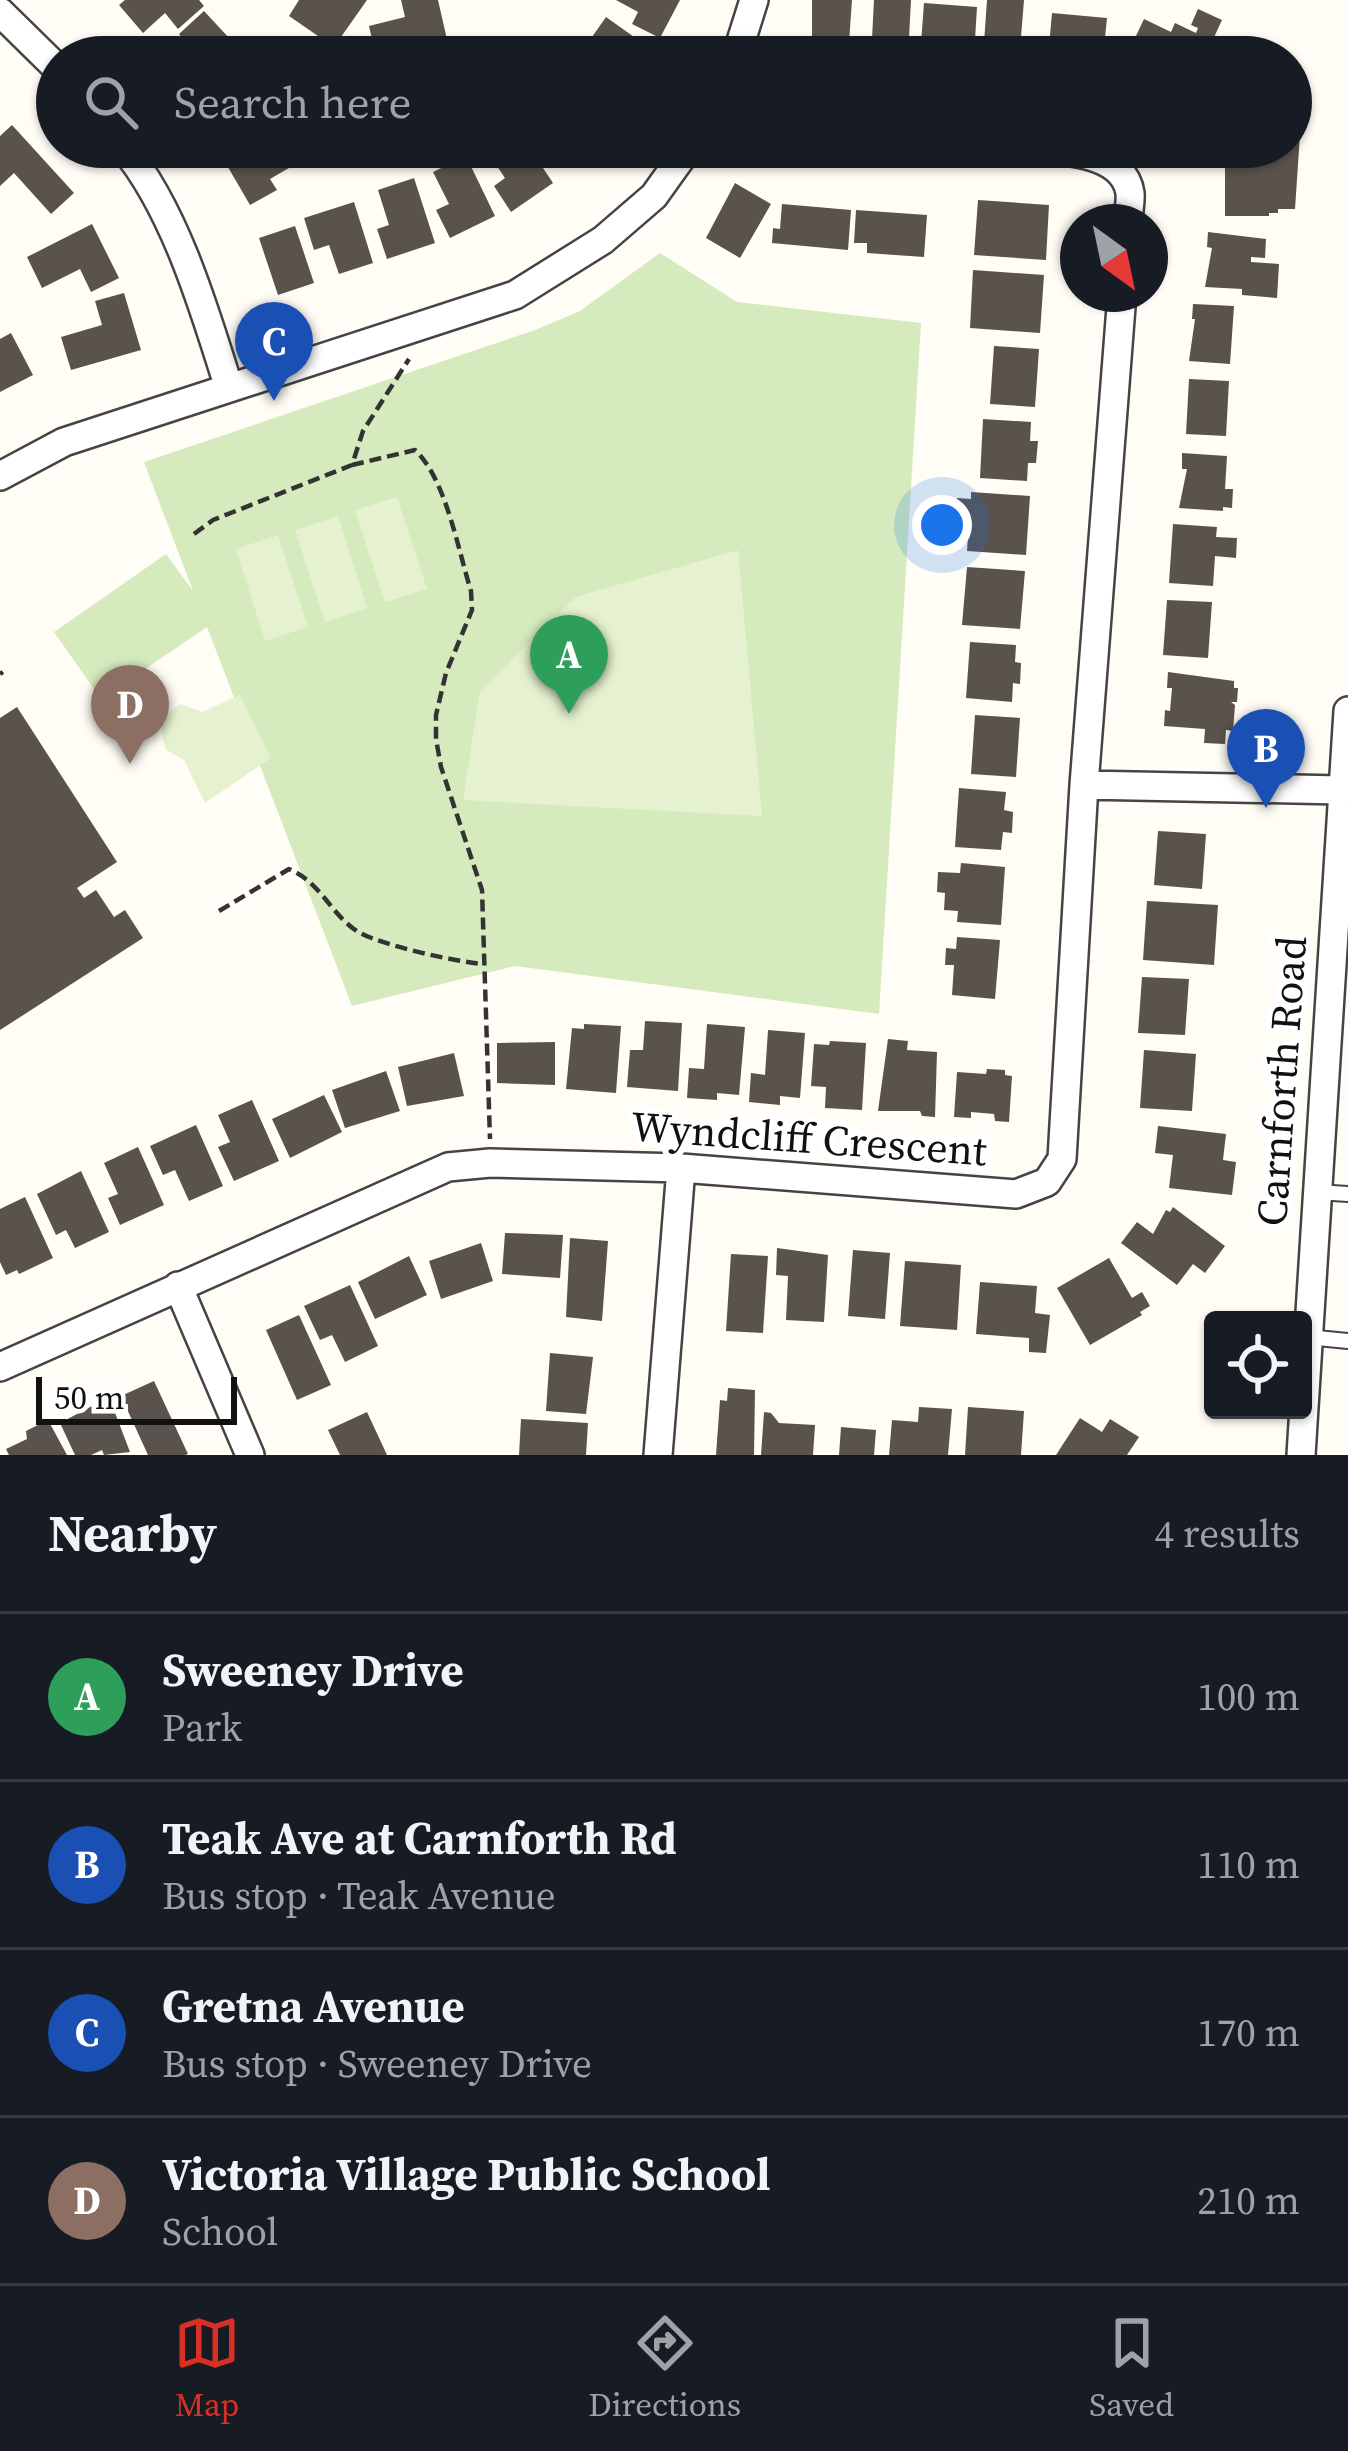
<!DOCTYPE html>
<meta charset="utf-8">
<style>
body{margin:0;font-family:"Source Serif 4",serif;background:#242831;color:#f1f3f6}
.controls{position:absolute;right:36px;bottom:36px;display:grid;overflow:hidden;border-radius:12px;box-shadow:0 3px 9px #0004}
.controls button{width:108px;height:108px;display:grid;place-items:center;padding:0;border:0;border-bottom:3px solid #363941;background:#171b24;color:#f1f3f6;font:60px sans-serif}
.compass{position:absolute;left:1060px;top:204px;width:108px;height:108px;border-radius:50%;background:#171b24;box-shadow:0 3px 9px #0004;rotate:147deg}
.scale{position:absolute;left:36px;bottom:30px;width:201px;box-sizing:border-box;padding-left:12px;border:6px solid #111;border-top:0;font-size:33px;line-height:42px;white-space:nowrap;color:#111;-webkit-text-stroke:9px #fff;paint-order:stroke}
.you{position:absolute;left:942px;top:525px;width:42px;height:42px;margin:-30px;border:9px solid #fff;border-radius:50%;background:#1a73e8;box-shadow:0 0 0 18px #1a73e833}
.badge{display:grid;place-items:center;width:78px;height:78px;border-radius:50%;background:#d93025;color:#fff;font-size:39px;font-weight:700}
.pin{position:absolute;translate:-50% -99px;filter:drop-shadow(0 3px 6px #0008)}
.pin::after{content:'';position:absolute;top:63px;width:42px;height:36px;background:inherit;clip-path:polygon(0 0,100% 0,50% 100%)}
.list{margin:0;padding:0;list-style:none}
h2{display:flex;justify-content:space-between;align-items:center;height:156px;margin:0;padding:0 48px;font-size:51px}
h2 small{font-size:39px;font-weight:400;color:#9ea1a6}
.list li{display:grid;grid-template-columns:78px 1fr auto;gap:36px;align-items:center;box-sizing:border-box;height:168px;padding:0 48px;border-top:3px solid #363941}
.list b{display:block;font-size:45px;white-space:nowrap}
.list p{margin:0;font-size:39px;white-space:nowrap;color:#9ea1a6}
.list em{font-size:39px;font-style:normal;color:#9ea1a6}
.icon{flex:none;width:66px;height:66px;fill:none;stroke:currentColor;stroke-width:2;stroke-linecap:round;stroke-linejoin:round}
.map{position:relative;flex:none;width:1348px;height:1455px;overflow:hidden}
.search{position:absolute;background:#171b24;box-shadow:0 3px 9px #0004;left:36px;right:36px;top:36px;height:132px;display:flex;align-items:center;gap:30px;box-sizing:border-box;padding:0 42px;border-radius:66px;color:#9ea1a6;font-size:45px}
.sheet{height:828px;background:#171b24}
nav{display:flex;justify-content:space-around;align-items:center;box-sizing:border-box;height:168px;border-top:3px solid #363941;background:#171b24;font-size:33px;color:#9ea1a6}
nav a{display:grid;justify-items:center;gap:6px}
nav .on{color:#d93025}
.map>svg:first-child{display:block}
</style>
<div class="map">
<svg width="1348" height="1455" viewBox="0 0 1348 1455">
<rect width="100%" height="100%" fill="#fffdf5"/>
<path fill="#d5ebbd" d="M660,253l77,49 184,21 -42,691 -364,-48 -163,40 -145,-379 -106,72 -47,-67 112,-78 27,37 -49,-129 391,-132 45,-19z"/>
<path fill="#e6f2cf" d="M397,497l30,92 -42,13 -30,-92z
M338,516l29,92 -42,14 -30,-92z
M278,535l30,92 -43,14 -29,-92z
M738,550l24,266 -299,-16 17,-109 96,-94z
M240,695l31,63 -66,45 -21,-43 -18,-10c-7,-22 -6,-33 15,-46l21,8z"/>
<path fill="#5a524d" d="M125,0h74l5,6 -26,23 -13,-16 -22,20 -24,-28z
M299,0h68l-33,47 -45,-31z
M401,0h37l13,57h-75l-7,-31 36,-9z
M616,0h64l-20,38 -28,-14 6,-12z
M812,0h40l-4,57h-36z
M874,0h37l-3,57h-51l2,-19 13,1z
M987,0h37l-3,37 13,1 -1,19h-50z
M924,3l53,4 -2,33 -18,-1 -1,18h-36z
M1198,9l24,11 -12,26 -16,-8 2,6 -6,13h-64l18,-38 27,13 4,-9 21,10 2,-5 -7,-3z
M204,11l40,43 -3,3h-55l7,-6 -14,-17z
M1052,13l55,5 -4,39 -38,-4 -1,4h-16z
M606,17l52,37 -3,3h-77z
M12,125l62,68 -23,21 -37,-41 -14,13v-50z
M1291,135h9l-5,74h-17v4h-9v3h-44v-59h48v-10h18z
M252,147h58l-13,7 4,7 -31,18 7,11 -27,15 -25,-43z
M484,147h45l24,36 -42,29 -17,-26 11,-8z
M466,156l29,60 -45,22 -14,-28 13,-6 -16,-32z
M414,178l21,65 -48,16 -10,-30 12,-4 -11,-35z
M735,183l36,21 -31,54 -34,-20z
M978,200l71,5 -3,55 -72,-5z
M354,202l19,61 -34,11 -10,-29 -15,5 -10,-32z
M782,204l69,6 -3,40 -76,-7 1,-15 7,1z
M856,210l71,5 -3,42 -57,-4v-10h-13z
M92,224l27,54 -28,14 -11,-23 -38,19 -15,-31z
M295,226l19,57 -36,12 -19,-57z
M1208,232l58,7 -1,19 -14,-1v5l28,2 -2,34 -35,-3v-6l-37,-2 7,-39 -5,-1z
M973,270l71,5 -4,58 -70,-5z
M124,293l17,57 -70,20 -10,-33 41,-12 -7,-24z
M1193,304l41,2 -4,58 -41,-3 6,-42h-3z
M11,333l22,42 -33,17v-53z
M994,346l45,3 -4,58 -45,-3z
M1189,379l40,2 -3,55 -40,-2z
M983,419l48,3 -1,19h8l-2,22h-8l-1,18 -47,-3z
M1182,453l45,3 -2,33h8l-1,19 -9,-1v4l-44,-3 8,-39h-5z
M971,492l59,4 -4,59 -59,-4 2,-30 -14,-1 2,-22 14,1z
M1173,524l44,3 -1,10 21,1 -1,20 -21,-2 -2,30 -44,-3z
M967,567l58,4 -5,58 -58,-4z
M1167,600l45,2 -4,56 -45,-3z
M970,642l46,3 -1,17 6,1 -1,21 -7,-1 -1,19 -46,-4z
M1168,672l66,9v7h4l-1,14h-6l4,3 -2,26 -7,-1 -1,14 -21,-1 1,-14 -41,-3 1,-16 5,1 2,-23h-5z
M17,707l100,155 -40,26 7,10 12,-8 18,27 11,-7 18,28 -143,92v-312z
M975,715l45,3 -4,59 -45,-3z
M959,788l47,4 -2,18 9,2 -1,21 -9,-1 -2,18 -46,-3z
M1158,831l48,3 -4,55 -48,-4z
M961,863l44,4 -4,58 -44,-3 1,-11 -14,-1 1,-17 -8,-1 1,-20 22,1z
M1147,901l71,4 -4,60 -71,-5z
M957,937l43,3 -5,59 -43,-4 2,-30h-9l1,-17 10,1z
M1142,977l47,2 -4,56 -47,-2z
M645,1021l37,2 -4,68 -51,-4 3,-37h13z
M584,1024l37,2 -5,67 -50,-4 6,-61 12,1z
M707,1024l38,3 -6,68 -22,-2v7l-30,-2 2,-30 15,1z
M768,1030l37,3 -5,65 -20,-2v9l-31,-3 2,-29 14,2z
M888,1039l20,2 -1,9 30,2 -2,65 -13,-1 -2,-5h-42z
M830,1041l36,2 -4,67 -37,-2 1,-21 -15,-1 3,-42 15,1z
M555,1042v43l-58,-2v-40z
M1144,1050l52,4 -4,57 -52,-3z
M454,1053l10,43 -57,10 -9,-39z
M987,1069l18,1v5l7,1 -3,46 -14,-1 -1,-7 -23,-2v6l-17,-1 3,-45 29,2z
M386,1071l14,40 -55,17 -13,-38z
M324,1095l18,37 -52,26 -18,-39z
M252,1100l27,61 -45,20 -16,-34 12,-5 -12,-27z
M196,1125l27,61 -34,15 -14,-31 -12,5 -13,-29z
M1158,1126l68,8 -3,26 13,2 -4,33 -63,-7 4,-33 -18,-2z
M138,1147l26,58 -44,20 -12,-27 10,-4 -14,-31z
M81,1171l28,61 -34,16 -9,-18 -10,5 -19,-41z
M25,1197l28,61 -34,16 -2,-4 -11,5 -6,-13v-53z
M1173,1207l52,39 -20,27 -12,-9 -16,21 -56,-42 16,-21 16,12 13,-24 4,2z
M505,1233l58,2 -3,43 -58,-4z
M570,1238l38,3 -6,80 -36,-4z
M481,1243l12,38 -52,18 -12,-38z
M777,1248l51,7 -4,67 -38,-2 2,-44 -12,-1z
M853,1250l37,3 -5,66 -37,-3z
M731,1254l37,2 -5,77 -37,-2z
M409,1256l18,39 -52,24 -17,-37z
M1109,1258l23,40 10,-6 8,14 -10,6 2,3 -52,30 -33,-57z
M905,1261l56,4 -4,65 -57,-4z
M980,1282l57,4 -2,27 15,2 -4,38 -17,-1v-14l-53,-4z
M350,1285l28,61 -33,16 -13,-27 -12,5 -16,-34z
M299,1315l32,70 -34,15 -31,-70z
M550,1353l43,4 -7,57 -40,-3z
M154,1381l34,73 -3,1h-37l-27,-59z
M728,1388l27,2 -1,65h-38l4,-55 7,1z
M109,1397l21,55 -26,3 -2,-5 -11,5h-16l-15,-32z
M919,1407l33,2 -4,46h-59l3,-35 26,2z
M968,1407l56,4 -3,44h-56z
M367,1412l20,43h-47l-12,-25z
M764,1412l7,1 8,10 36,2 -2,30h-52z
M1080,1418l22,14 8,-13 29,18 -12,18h-71z
M521,1419l67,4 -2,32h-67z
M48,1420l19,35h-58l-3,-6 21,-10 -1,-8z
M841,1427l35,3 -2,25h-35z"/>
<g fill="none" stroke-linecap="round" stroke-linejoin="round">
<g stroke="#444" stroke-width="18">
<path id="lane" d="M1317,1192l31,2
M1307,1337l41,4"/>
</g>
<g stroke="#444" stroke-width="32">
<path id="street" d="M0,12l57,56
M736,57l18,-57
M123,147c52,62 82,164 106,241
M994,147c39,3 129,-4 136,46 1,9 -2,20 -2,29
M0,476l64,-34 451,-147 88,-55 51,-44 35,-49
M1084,785l257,5
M178,1286l72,169
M0,1367l448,-200 42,-4 191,5 335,26 31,-12 15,-23 22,-374 38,-491
M658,1455l23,-287
M1301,1455l47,-744"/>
</g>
<path stroke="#333" stroke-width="4.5" stroke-dasharray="12 6" stroke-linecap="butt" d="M352,465l63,-15c31,29 43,100 56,141l1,19 -26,63 -10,42v24l5,28 41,123 8,249
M194,534l19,-14 139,-55 11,-34 46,-72
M0,674l3,-2
M219,911l70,-42c32,13 43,48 71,64 25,13 93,28 122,31"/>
<use href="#lane" stroke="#fff" stroke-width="14"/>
<use href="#street" stroke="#fff" stroke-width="27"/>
</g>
<g text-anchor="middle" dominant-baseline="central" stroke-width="12" stroke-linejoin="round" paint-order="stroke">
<g font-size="42" fill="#111" stroke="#fff">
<text transform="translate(1281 1081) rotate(-86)">Carnforth Road</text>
<text transform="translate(809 1138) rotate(4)">Wyndcliff Crescent</text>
</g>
</g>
</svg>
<div class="controls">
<button><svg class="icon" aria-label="locate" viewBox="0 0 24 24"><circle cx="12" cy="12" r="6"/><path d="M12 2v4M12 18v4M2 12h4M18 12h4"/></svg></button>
</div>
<svg class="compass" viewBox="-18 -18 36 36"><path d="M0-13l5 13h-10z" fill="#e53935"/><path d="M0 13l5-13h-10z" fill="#9ea1a6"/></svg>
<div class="scale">50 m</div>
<div class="you"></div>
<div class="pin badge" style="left:569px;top:714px;background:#2e9e5b">A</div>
<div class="pin badge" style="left:1266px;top:808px;background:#1a4fb4">B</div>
<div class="pin badge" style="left:274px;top:401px;background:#1a4fb4">C</div>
<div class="pin badge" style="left:130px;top:764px;background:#8d6e63">D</div>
<div class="search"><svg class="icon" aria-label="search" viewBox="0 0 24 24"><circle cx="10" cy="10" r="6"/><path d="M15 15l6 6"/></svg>Search here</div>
</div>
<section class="sheet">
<h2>Nearby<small>4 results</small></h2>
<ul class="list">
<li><span class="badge" style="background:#2e9e5b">A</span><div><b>Sweeney Drive</b><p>Park</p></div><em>100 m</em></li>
<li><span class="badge" style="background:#1a4fb4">B</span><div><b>Teak Ave at Carnforth Rd</b><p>Bus stop · Teak Avenue</p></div><em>110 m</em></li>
<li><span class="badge" style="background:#1a4fb4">C</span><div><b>Gretna Avenue</b><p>Bus stop · Sweeney Drive</p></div><em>170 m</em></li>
<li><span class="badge" style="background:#8d6e63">D</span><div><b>Victoria Village Public School</b><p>School</p></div><em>210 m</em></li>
</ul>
</section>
<nav>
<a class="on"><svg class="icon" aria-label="map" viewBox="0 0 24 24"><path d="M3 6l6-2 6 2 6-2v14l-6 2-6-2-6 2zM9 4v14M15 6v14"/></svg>Map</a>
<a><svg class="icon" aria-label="directions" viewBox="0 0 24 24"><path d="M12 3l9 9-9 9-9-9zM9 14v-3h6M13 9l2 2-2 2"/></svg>Directions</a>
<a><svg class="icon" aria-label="saved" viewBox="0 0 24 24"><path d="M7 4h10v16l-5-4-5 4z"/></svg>Saved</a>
</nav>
